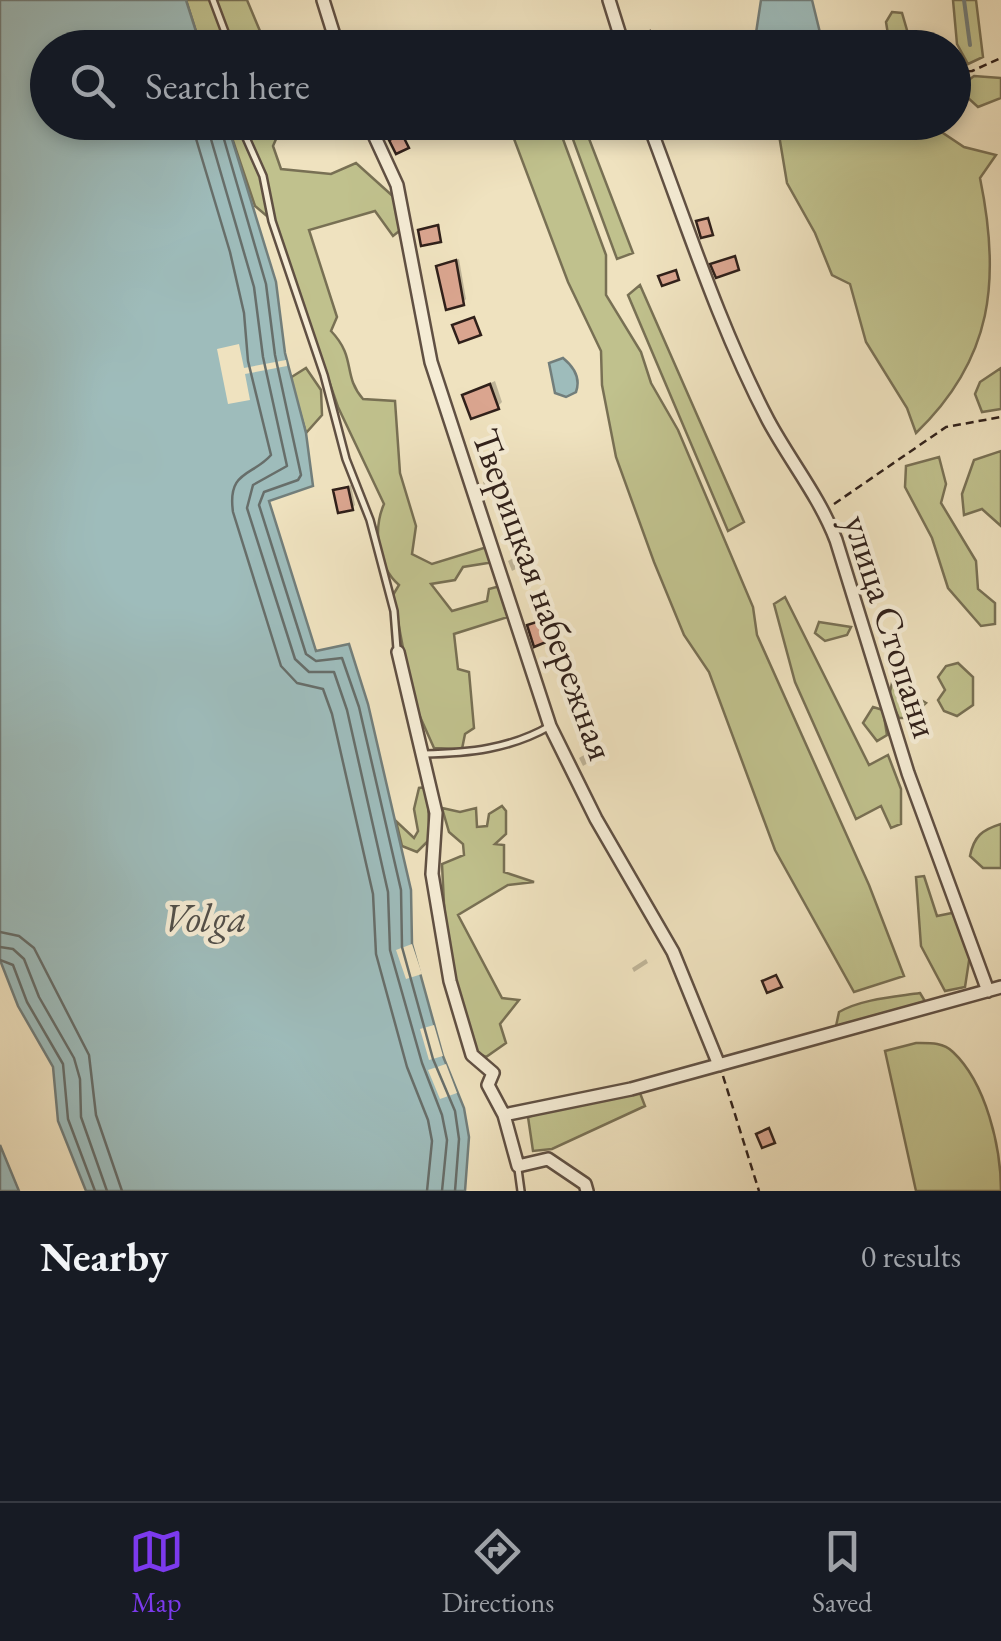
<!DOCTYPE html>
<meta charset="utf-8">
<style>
body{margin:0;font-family:"EB Garamond",serif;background:#20242c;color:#f1f3f6}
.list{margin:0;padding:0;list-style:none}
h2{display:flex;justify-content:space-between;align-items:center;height:130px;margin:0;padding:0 40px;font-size:42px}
h2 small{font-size:32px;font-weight:400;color:#9ea1a6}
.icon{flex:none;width:55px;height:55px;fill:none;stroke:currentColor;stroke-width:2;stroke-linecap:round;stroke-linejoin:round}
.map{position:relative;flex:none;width:1001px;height:1191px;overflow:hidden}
.search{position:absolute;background:#171b24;box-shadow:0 5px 15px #0003;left:30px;right:30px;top:30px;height:110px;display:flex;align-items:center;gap:25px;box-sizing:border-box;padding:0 35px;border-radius:55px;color:#9ea1a6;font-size:38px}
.sheet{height:310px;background:#171b24}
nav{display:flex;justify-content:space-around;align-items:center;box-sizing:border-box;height:140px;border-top:2px solid #363941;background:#171b24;font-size:28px;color:#9ea1a6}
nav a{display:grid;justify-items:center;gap:5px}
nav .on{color:#7c3aed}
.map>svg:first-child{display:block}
</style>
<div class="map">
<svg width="1001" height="1191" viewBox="0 0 1001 1191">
<rect width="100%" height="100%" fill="#efe2bf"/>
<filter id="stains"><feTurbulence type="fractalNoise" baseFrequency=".002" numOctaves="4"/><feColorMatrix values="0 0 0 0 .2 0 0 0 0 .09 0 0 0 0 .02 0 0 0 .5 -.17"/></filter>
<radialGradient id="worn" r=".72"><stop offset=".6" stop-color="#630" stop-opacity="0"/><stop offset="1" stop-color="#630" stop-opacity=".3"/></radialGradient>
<path fill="#c0c18d" stroke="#787054" stroke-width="2.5" d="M186,0h61l13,31 1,16h-60z
M953,0h23l7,57 -15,7 -11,-20z
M892,12l10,1 7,24 -8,10h-11l-4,-25z
M974,76l27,2v20l-23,9 -11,-10 -1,-15z
M227,123h56l-10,23 8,23 50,5 25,-11 40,36 7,29 -10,8 -18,-25 -66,19 28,87 -6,14c26,27 11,44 32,68l32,2 5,72 16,53 -4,28 20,10 55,-17 7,15 -31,5 -8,13 -24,4 21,27 35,-10 2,-12 11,-3 8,31 -54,17 4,35 11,3 5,56 -9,6 -3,15 -28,-1 -21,-47 -20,-106 6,-10c-22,-19 -26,-56 -15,-81l-46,-97 -64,-185 -19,-16z
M508,123h49l49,132v40l35,57 10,31 27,47 75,177 4,28 112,250 35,91 -50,16 -79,-142 -66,-178 -25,-37 -30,-73 -38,-105 -14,-72 -1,-34 -33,-69z
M567,123h16l50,130 -16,6z
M788,123h140l36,24 32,8 -16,23c21,102 13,181 -64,255l-9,-25 -41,-66 -16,-58 -18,-9 -17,-42 -28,-50 -9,-54z
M640,285l104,237 -16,9 -100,-236z
M306,368l15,22 1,25 -16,18 -16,-55z
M1001,368v41l-19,3 -7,-18 5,-12z
M1001,451v75l-19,-17 -18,6 -2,-21 12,-34z
M939,457l7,27 -5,19 35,58 2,28 17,14v21l-14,2 -33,-38 -16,-50 -27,-51 1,-21z
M785,597l84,168 19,-10 13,34v35l-10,4 -10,-22 -25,13 -61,-137 -21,-78z
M819,622l32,5 -4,8 -22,6 -10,-8z
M958,663l15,14v28l-16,11 -13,-5 -6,-11 7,-10 -7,-13 8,-11z
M892,683l34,20 -17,15h-10l-10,-21z
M873,707l10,3 4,25 -10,6 -14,-18z
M427,787l3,52 -13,13 -15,-6 -6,-25 18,17 4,-7 -4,-22 5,-21z
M502,806l4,5v23l-11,10 9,1v27l30,10 -26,3 -50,30 44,83 17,2 -19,24 6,19 -20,14 -13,-6 -27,-107 -4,-80 22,-9 -1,-11 -14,-12 -7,-24 18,4 16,-4 1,19 10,-1 2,-12z
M1001,824v44h-18l-13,-12c4,-20 12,-26 31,-32z
M924,876l13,40 20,-4 14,36 -6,39 -20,4 -24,-45 -5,-69z
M920,993l6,10 -90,23 3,-14c23,-13 54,-15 81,-19z
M916,1043c13,0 27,-1 37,9 33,31 48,95 48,139h-85l-31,-140z
M640,1093l5,13 -93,43 -19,2 -5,-34 29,-10z"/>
<path fill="#9ebcbb" stroke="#727e7b" stroke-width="2.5" d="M0,0h186l15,47 -153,1v74l179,1 49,159 9,71 21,80 7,53 -44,15 47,150 33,-7 19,60 43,186 1,54 31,112 21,52 5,29 -4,54h-379l-28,-70 -5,-54 -35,-61 -18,-46z
M761,0h51l10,41 -5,6h-57l-4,-14z
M563,358c11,9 18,20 13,34l-10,5 -11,-4 -6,-30z
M0,1145l19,46h-19z"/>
<path fill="#efe2bf" d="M239,344l5,24 42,-8 1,6 -42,8 5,26 -22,4 -11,-55z
M412,944l10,30 -16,5 -10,-29z
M434,1025l9,31 -14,4 -9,-31z
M446,1064l11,29 -17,6 -12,-29z"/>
<path fill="#0003" d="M440,224v15l-20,-9 3,-2z
M459,259l7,40 -3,3 -21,-38z
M495,381l7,21 -5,5 -32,-12z
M492,477l4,13 -9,5 -4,-13z
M351,485l4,20 -3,3 -17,-17z
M519,555l3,11 -10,5 -4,-10z
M548,616l6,17 -5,5 -19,-12z
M589,752l4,8 -10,6 -4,-8z
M646,959l2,4 -14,9 -2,-4z"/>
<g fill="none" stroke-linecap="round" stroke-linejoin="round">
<path stroke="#676e6a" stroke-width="2.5" d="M191,122l39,130 14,61 4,48 23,94c-18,21 -44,15 -38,57l48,154 16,17 26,6 9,25 41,180 3,60 31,113 21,53 4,21 -5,50
M206,122l48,165 9,70 24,109 -34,19 -6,23 48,151 14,13h25l13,38 41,182 2,58 32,113 20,52 5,25 -5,51
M219,122l47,162 9,71 26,120 -3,5 -34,12 -5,13 47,149 10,7 26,-3 17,49 42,183 1,57 31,112 22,52 4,28 -4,52
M0,932l19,4 15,12 55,107 7,60 26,76
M0,947l13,2 11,10 15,38 35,61 6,21 1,38 26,74
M0,960l13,5 14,37 36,62 5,55 27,72"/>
<path stroke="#727e7b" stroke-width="4" d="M964,0l6,45"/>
</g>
<path fill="#daa58f" stroke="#30201a" stroke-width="2.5" d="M650,31l5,17h-16l-3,-13z
M402,134l7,14 -13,6 -7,-14z
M708,218l5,17 -12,3 -5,-17z
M438,225l3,17 -20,4 -3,-16z
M735,256l4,14 -23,8 -6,-14z
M456,260l8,45 -18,5 -10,-44z
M676,270l3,10 -17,6 -4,-10z
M474,317l7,18 -22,8 -7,-18z
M490,384l9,25 -28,10 -9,-24z
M348,487l5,23 -15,3 -5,-23z
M543,620l8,20 -17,7 -7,-22z
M776,975l6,12 -15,6 -5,-12z
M769,1128l6,15 -13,5 -6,-14z"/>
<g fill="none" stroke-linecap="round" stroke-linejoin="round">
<g stroke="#605043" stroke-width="10">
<path id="service" d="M213,0l18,48
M239,122l24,54 9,45 52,154 22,84 24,61 24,91 3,38
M424,754c45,-1 86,-5 126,-28
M518,1169l3,22"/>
</g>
<g stroke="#605043" stroke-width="16">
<path id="minor" d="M323,0l15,48
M609,0l15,48
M368,122l29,63 34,177 119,364 46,93 77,133 46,113
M648,122c38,100 71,204 120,298 22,41 51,76 68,120l72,233 80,218
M398,652l38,161 -4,61 18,107 22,74 21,18 -5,12 16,30 14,51 30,-7 37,25 2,7
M504,1115l127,-26 370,-102"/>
</g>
<path stroke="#30201a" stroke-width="2.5" stroke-dasharray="8 5" stroke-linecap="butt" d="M954,72l18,-1 29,-13
M834,504l112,-77 55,-10
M723,1076l36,115"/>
<use href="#service" stroke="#f5ecd5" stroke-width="5"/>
<use href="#minor" stroke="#f5ecd5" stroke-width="11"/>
</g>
<g text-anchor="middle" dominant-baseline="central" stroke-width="9" stroke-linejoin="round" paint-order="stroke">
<g font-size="38" fill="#30201a" stroke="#f5ecd5">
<text transform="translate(544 594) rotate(70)">Тверицкая набережная</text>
<text transform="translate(892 626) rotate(72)">улица Стопани</text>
</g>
<g font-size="40" font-style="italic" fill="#514f4a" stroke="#f5ecd5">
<text x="205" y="918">Volga</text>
</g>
</g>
<rect width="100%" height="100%" filter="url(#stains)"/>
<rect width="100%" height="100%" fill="url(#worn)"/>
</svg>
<div class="search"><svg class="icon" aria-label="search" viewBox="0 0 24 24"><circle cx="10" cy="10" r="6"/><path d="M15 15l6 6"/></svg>Search here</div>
</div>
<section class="sheet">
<h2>Nearby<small>0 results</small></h2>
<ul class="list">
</ul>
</section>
<nav>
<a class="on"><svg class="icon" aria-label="map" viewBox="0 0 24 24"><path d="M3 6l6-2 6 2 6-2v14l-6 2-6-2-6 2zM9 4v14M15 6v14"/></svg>Map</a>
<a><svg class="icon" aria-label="directions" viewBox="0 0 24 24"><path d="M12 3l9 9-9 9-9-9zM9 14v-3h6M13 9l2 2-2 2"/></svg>Directions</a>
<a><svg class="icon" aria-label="saved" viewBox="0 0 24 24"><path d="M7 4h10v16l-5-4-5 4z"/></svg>Saved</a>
</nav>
